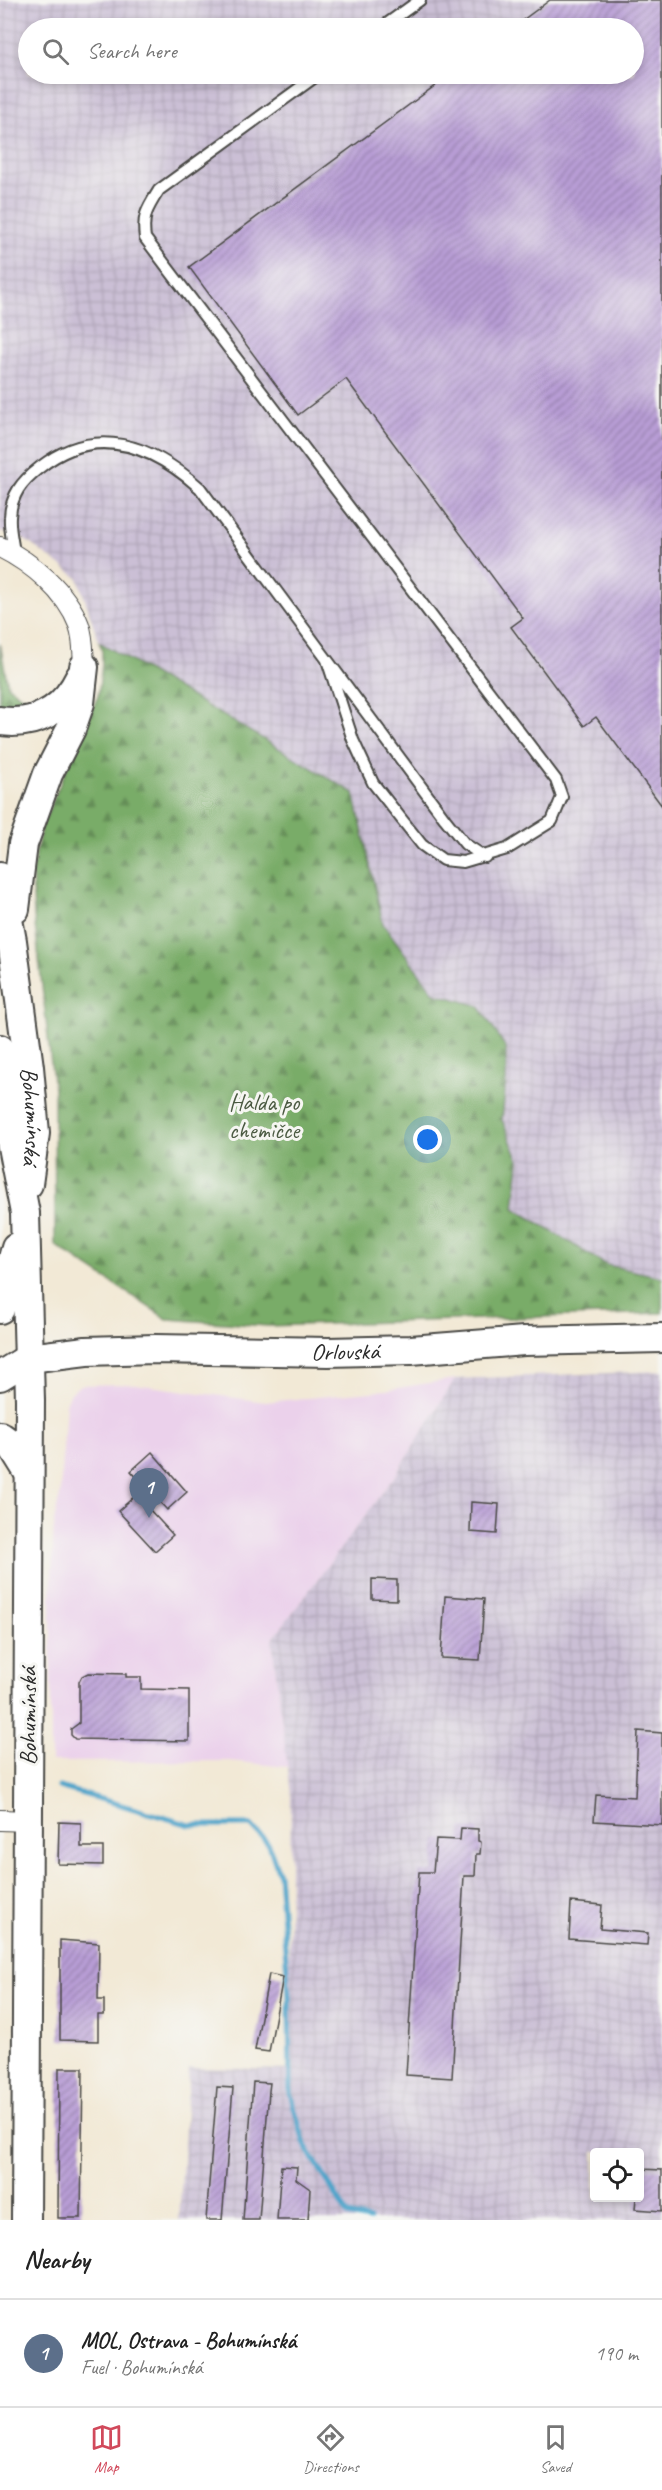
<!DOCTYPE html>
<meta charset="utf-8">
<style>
body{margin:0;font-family:Caveat,sans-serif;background:#f2f2f2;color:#222}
.controls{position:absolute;right:18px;bottom:18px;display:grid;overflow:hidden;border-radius:6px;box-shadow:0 3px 9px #0003}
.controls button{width:54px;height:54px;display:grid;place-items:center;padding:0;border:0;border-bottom:2px solid #e0e0e0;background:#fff;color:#222;font:30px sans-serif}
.you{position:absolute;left:428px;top:1140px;width:21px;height:21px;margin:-15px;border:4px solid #fff;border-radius:50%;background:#1a73e8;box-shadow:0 0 0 9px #1a73e833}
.badge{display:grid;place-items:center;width:39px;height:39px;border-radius:50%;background:#d1495b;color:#fff;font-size:20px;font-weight:700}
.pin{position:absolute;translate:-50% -50px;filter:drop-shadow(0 2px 3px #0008)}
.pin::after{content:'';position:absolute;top:32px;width:21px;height:18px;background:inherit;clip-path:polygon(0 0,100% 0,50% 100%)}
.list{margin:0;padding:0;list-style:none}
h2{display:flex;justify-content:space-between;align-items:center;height:78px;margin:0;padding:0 24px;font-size:26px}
h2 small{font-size:20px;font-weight:400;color:#767676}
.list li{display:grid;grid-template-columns:39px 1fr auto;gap:18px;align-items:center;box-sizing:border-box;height:108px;padding:0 24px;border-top:2px solid #e0e0e0}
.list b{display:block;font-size:22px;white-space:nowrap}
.list p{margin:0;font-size:20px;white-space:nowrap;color:#767676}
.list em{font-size:20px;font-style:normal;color:#767676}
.icon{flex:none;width:33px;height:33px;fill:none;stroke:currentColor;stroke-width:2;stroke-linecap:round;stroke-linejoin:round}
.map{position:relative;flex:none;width:662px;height:2220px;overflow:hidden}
.search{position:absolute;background:#fff;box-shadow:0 3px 9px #0003;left:18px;right:18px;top:18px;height:66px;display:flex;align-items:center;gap:15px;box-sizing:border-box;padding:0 21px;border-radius:33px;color:#767676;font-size:22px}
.sheet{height:186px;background:#fff}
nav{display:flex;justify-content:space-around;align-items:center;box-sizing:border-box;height:84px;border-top:2px solid #e0e0e0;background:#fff;font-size:16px;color:#767676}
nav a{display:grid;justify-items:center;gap:3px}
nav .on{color:#d1495b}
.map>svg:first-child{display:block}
</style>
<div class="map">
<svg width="662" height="2220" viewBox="0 0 662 2220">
<defs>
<pattern id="industrial-grid" width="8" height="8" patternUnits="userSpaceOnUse" patternTransform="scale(1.5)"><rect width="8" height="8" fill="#cbbfd5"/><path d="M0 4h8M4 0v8" fill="none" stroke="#aea4b7"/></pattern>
<pattern id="forest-firs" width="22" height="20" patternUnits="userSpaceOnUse" patternTransform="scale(1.5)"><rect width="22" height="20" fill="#79ac68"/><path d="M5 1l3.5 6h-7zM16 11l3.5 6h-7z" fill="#638c56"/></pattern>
<pattern id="building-hatch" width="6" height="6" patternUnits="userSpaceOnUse" patternTransform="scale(1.5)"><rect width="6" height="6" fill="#b89dd5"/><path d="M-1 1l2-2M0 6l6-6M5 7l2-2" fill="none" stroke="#9680ad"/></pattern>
</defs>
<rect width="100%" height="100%" fill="#f6f6f2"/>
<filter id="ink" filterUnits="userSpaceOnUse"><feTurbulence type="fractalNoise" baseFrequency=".0167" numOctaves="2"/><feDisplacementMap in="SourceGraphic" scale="12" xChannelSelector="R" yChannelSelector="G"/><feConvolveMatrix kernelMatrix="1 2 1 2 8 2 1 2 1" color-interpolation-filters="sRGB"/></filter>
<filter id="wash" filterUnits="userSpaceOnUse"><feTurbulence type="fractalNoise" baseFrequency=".008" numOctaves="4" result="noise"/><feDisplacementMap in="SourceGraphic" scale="24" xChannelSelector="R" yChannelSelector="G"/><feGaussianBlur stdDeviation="1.35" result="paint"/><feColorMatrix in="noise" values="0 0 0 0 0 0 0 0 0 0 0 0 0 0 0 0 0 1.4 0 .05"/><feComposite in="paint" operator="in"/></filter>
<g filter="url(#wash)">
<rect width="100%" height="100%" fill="#f2e9d6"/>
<path fill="#ebd1eb" d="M455,1379l-58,94 -125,167 16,127 -58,-6 -179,1v-165l3,-76 6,-26 6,-92 5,-10 9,-8 55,-1 130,18 107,-10z"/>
<path fill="url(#industrial-grid)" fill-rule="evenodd" d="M0,0h662v1277l-56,-12 -92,-57 5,-47 -18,-41 5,-39 -27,-75 -45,-13 -51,-69 -29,-131 -255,-151 -21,-64 -57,-41 -21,-6zM28,28h606v46h-606z
M662,1371v849h-295l-9,-2v2h-179l10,-152 104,2 -5,-52 3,-223 -19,-155 125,-167 58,-94zM594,2152h46v46h-46z"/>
<path fill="url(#forest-firs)" stroke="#526c4a" stroke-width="1.5" d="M99,642l255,151 29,131 51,69 45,13 27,42v33l-4,39 17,41 -5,47 92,57 56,12v36l-394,13 -101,-7 -112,-74 -1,-155 -20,-174 -2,-43 9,-45 57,-132 4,-32v-15z
M0,644l8,42 27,20 -30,4 -5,-3z"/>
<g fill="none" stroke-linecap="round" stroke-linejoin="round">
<path stroke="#4da4ca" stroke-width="5" d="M59,1787l131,38h61l18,20 10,29 10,123 1,96 15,52 43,70 21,5"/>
</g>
<g id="blocks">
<path fill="url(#building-hatch)" d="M550,0h112v806l-66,-89 -12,9 -73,-99 12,-9 -177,-239 -48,36 -109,-148 262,-193h183v-46h-122z
M152,1452l35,40 -20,18 -36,-39z
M136,1495l37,40 -18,16 -37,-40z
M471,1502l28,2 -2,30 -27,-2z
M372,1579l25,1v20l-25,-1z
M445,1596l39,3 -4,61 -39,-2z
M88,1673l38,1v3h15v12l48,1v51l-114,-2 -4,-4v-6l8,-6v-41l3,-6z
M638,1731l24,2v92l-68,-4 2,-26 39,2z
M59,1822l22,1v24h22v18l-45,-1z
M461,1828l17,1v12l3,1 -1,12h-4l-1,22h-11l-12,202 -46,-3 13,-203h14l3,-33 24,1z
M571,1902l31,3 -2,24 48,4 -1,12 -78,-6z
M60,1940l39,3 -1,57h6v15h-6v26l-38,-1z
M269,1974l14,3 -14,75 -14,-2z
M59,2068h24l-2,150h-23z
M253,2082l17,1 -1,8 -10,129h-16z
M217,2087l16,1 -11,132h-16z
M281,2166l16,1 -1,12 14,10 -2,31h-31z
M640,2169l22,1v41l-27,-2 1,-11h4z"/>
</g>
</g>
<g filter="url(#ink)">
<use href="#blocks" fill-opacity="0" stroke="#494845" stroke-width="1.5"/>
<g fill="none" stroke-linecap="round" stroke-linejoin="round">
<g stroke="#494845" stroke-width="14">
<path id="lane" d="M381,28l39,-28
M319,74l-160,116c-12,19 -17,26 -14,48l411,542 6,17 -10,24 -45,28 -44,13 -20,-2 -21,-15 -49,-62 -20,-43 -26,-80
M14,554c-1,-12 -5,-25 -4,-37 1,-22 12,-36 29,-49 56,-45 113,-23 161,20l245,331 20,25 20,13"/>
</g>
<g stroke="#494845" stroke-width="22">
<path id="street" d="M0,547c32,16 66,44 79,78 5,13 4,29 5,42
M0,1820l28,1"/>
</g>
<g stroke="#494845" stroke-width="32">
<g id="secondary">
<path d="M0,721c36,5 64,-11 80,-44"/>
<path id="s1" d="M0,877l12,64 17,126 6,66 -7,51"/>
<path d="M15,909l8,-65 25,-70 23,-45 9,-26 4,-36"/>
<path d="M0,1049l9,82 16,82 5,187 -4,820"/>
<path d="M0,1309l16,-62"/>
<path id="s2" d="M0,1376l29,-18 57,-7 69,-2 173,3 83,-2 113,-9 138,-3"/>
<path d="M0,1436l11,8 18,29"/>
</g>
</g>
<use href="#lane" stroke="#fff" stroke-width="10"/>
<use href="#street" stroke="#fff" stroke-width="20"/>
<use href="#secondary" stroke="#fff" stroke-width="28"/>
</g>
</g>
<g text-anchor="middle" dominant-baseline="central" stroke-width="6" stroke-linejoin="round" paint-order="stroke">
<g font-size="24" fill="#4b5a42" stroke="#f6f6f2">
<text x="264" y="1102">Halda po<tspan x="264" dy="28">chemičce</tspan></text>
</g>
<g font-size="24" fill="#2b2b2b" stroke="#f6f6f2">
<text stroke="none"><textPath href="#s1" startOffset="242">Bohumínská</textPath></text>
<text stroke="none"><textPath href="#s2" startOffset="351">Orlovská</textPath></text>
<text transform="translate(28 1716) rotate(-90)">Bohumínská</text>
</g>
</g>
</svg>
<div class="controls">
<button><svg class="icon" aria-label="locate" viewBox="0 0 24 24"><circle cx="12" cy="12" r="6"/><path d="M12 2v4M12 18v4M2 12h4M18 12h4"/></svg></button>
</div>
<div class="you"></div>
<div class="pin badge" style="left:149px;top:1518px;background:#5c6f8a">1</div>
<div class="search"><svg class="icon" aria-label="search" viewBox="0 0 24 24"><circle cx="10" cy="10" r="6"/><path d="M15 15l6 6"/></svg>Search here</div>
</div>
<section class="sheet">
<h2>Nearby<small></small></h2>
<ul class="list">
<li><span class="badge" style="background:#5c6f8a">1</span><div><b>MOL, Ostrava - Bohumínská</b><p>Fuel · Bohumínská</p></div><em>190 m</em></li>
</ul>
</section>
<nav>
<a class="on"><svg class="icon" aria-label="map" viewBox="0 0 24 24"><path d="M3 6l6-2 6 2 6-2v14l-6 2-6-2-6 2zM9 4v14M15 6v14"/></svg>Map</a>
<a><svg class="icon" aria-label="directions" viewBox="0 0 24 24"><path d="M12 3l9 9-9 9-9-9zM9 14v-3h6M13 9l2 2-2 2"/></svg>Directions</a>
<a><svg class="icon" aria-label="saved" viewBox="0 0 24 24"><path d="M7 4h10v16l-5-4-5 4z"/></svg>Saved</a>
</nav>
